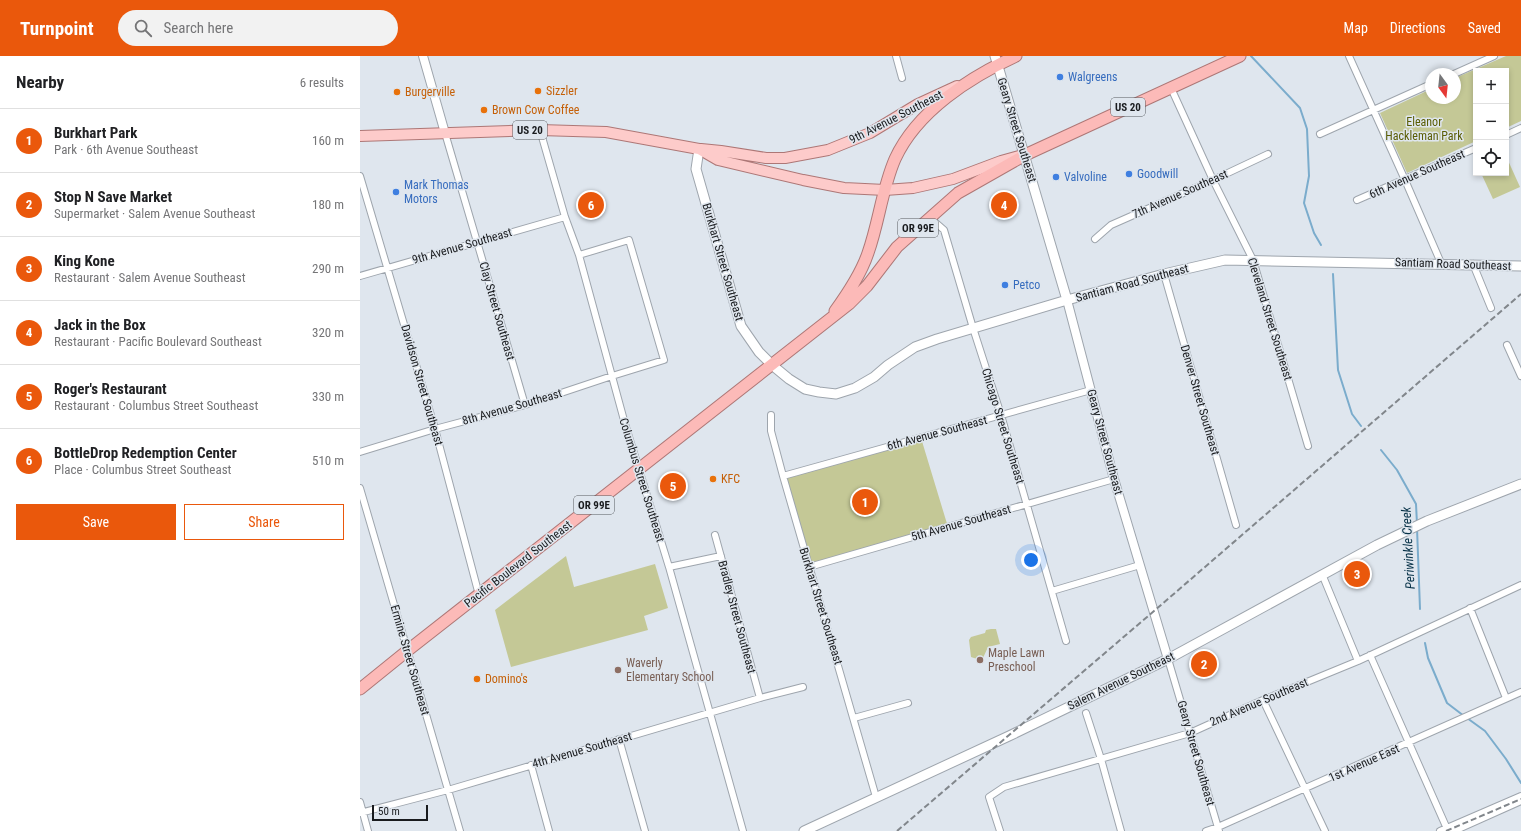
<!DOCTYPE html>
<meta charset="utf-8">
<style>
body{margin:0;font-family:"Roboto Condensed",sans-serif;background:#f2f2f2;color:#202124}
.controls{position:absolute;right:12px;top:12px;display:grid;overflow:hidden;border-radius:0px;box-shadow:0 2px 6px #0003}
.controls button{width:36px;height:36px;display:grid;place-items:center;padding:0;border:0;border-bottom:1px solid #e0e0e0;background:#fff;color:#202124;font:20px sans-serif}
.compass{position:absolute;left:1065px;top:12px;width:36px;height:36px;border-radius:50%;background:#fff;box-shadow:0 2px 6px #0003;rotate:165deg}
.scale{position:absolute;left:12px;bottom:10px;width:56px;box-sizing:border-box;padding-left:4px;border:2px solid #191b1e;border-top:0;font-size:11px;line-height:14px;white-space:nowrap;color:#191b1e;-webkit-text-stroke:3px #dfe6ee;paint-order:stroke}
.you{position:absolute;left:671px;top:504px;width:14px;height:14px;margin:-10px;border:3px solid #fff;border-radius:50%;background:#1a73e8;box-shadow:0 0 0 6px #1a73e833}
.badge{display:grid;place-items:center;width:26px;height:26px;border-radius:50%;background:#ea580c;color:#fff;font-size:13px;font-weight:700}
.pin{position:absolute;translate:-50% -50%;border:2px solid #fff;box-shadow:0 1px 4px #0006}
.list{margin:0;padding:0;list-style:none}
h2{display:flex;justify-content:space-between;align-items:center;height:52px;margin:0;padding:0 16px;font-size:17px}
h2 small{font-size:13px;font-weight:400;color:#757577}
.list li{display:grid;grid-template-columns:26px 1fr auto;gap:12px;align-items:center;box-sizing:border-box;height:64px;padding:0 16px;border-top:1px solid #e0e0e0}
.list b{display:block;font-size:15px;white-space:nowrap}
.list p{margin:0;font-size:13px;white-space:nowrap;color:#757577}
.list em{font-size:13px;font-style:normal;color:#757577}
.actions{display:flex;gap:8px;padding:12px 16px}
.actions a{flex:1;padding:9px 0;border:1px solid #ea580c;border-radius:0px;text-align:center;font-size:14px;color:#ea580c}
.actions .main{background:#ea580c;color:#fff}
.icon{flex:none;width:22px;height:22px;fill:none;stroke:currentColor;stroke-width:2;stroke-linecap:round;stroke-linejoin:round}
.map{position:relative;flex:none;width:1161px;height:775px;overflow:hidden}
header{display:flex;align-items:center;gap:24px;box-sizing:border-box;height:56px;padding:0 20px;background:#ea580c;color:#fff}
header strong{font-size:19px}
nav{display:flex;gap:22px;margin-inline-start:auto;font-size:14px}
.search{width:280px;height:36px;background:#f2f2f2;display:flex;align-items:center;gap:10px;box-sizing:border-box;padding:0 14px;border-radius:22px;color:#757577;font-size:15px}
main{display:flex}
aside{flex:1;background:#fff}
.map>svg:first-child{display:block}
</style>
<header>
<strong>Turnpoint</strong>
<div class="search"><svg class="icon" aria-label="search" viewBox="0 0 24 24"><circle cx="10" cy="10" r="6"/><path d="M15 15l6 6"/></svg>Search here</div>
<nav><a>Map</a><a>Directions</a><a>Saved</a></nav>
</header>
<main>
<aside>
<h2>Nearby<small>6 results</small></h2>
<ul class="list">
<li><span class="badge">1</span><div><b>Burkhart Park</b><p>Park · 6th Avenue Southeast</p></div><em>160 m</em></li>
<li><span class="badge">2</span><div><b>Stop N Save Market</b><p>Supermarket · Salem Avenue Southeast</p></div><em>180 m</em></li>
<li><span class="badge">3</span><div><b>King Kone</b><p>Restaurant · Salem Avenue Southeast</p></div><em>290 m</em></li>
<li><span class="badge">4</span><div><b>Jack in the Box</b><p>Restaurant · Pacific Boulevard Southeast</p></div><em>320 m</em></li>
<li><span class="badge">5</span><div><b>Roger's Restaurant</b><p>Restaurant · Columbus Street Southeast</p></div><em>330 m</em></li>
<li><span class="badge">6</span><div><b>BottleDrop Redemption Center</b><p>Place · Columbus Street Southeast</p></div><em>510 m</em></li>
</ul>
<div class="actions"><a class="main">Save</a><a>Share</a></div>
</aside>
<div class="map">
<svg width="1161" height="775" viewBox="0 0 1161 775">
<rect width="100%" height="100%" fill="#dfe6ee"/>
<path fill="#c4c896" d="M1146,0h15v65l-15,7v-57h-30v70l-69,32 -27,-60 51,-24v9h24v-20z
M1146,100l14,31 -27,12 -12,-26h25z
M561,382l27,89 -139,40 -26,-91z
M206,500l8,31 81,-23 13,44 -24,8 4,14 -137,37 -16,-57z
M631,573h5l4,15 -12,3 -5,11 -6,1 -6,-2 -2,-17 2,-3 14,-4 1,-3z"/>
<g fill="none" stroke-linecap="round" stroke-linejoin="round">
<path stroke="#7baccc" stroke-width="2" d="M891,0l49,52 7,21 2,47 -5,27 10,30 7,12
M973,218l5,96 14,44 9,12
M1021,394l16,20 19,34 1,20
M1057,472l3,81
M1065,587l3,15 19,45 17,13
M1107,662l18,13 21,28 15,24"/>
<g stroke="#9ea5ad" stroke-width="8">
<path id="minor" d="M536,0l6,22
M989,0l56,124 36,83
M1094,18l40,-18
M811,32l42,92 40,80 55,186
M180,74l25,87 14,38 46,169 44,143 74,264
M85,77l80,272
M960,78l111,-50
M1146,79l15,-7
M0,120l75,253 44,166
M997,144l119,-52
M569,161l15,13 29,98 28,87 65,226
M735,183l16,-14 102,-45 55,-26
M1113,208l18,44
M804,218l72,251
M0,220l205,-59
M1147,289l14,31
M411,359v16l12,45 93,321
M0,396l75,-23 90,-24 87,-29 52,-16 -35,-120 -50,15
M423,420l308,-86
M0,432l100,343
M355,479l45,163
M309,511l52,-11
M449,511l305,-88
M962,518l36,87
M692,535l88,-26
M1110,552l36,90
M1010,599l78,176
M808,603l51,172
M903,644l62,131
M726,657l15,46 20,72
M494,662l54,-15
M259,683l26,92
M171,709l18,66
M0,746l8,29
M0,757l88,-23 312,-92 43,-11
M640,775l-11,-34 15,-10 186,-54 73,-33 95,-39 163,-76
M846,775l12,-4 303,-135
M1080,775l81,-35
M1094,775l67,-30"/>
</g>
<g stroke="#9ea5ad" stroke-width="10">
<path id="tertiary" d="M63,0l22,77
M707,244l47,179 54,180"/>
</g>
<g stroke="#9ea5ad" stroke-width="11">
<path id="secondary" d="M635,0l72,244
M339,93l-3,20 45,157 18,26 13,13 17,14 16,10 14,3 17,2 19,-6 19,-11 14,-12 27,-18 22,-8 130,-39 97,-26 61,-14 296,6
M444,775l205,-95 159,-77 209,-114 50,-24 94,-37"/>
</g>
<g stroke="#ad7776" stroke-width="12">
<path id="primary" d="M0,80l180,-6 66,2 93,17 19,11 85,20 41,8 41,2 28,-2 40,-9 48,-18 18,-5
M341,93l20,2 45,7h19l43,-8 42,-17 48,-29 39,-18"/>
</g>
<g stroke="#ad7776" stroke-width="13">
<path id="trunk" d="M475,255c13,-18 26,-37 33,-58 11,-31 14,-64 27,-94 22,-48 75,-82 121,-103
M0,633l47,-38 442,-347 18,-18 30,-39 61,-54 67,-38 215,-99"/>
</g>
<use href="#minor" stroke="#fff" stroke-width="6"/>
<use href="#tertiary" stroke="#fff" stroke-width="8"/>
<use href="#secondary" stroke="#fff" stroke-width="9"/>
<use href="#primary" stroke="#fdcbca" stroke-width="10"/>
<use href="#trunk" stroke="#fcbab8" stroke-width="11"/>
<path stroke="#81868b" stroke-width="2" stroke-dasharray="6 3" stroke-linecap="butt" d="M537,775l257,-220 367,-317
M1086,775l75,-32"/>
</g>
<g fill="#3f7fe0" stroke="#dfe6ee" stroke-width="1.5">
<circle cx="700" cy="21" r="4"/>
<circle cx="769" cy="118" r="4"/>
<circle cx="696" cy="121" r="4"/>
<circle cx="36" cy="136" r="4"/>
<circle cx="645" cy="229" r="4"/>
</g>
<g fill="#e8710a" stroke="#dfe6ee" stroke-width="1.5">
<circle cx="178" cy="35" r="4"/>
<circle cx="37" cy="36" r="4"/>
<circle cx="124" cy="54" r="4"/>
<circle cx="353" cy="423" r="4"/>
<circle cx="117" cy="623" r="4"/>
</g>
<g fill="#8d6e63" stroke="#dfe6ee" stroke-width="1.5">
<circle cx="620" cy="604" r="4"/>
<circle cx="258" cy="614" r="4"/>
</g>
<g text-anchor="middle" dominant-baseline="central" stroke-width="3" stroke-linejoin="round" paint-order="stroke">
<g fill="#dfe6ee" stroke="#54585c" stroke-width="1">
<rect x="751" y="42" width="34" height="18" rx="3"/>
<rect x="153" y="65" width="34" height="18" rx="3"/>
<rect x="538" y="163" width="40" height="18" rx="3"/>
<rect x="214" y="440" width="40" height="18" rx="3"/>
</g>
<g font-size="11" font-weight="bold" fill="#191b1e">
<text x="768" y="51">US 20</text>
<text x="170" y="74">US 20</text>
<text x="558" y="172">OR 99E</text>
<text x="234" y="449">OR 99E</text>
</g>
<g font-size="12" fill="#366cbe" stroke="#dfe6ee" text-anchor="start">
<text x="708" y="21">Walgreens</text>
<text x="777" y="118">Goodwill</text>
<text x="704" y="121">Valvoline</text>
<text x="44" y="129">Mark Thomas<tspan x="44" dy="14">Motors</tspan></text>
<text x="653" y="229">Petco</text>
</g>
<g font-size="12" fill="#c56008" stroke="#dfe6ee" text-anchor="start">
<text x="186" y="35">Sizzler</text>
<text x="45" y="36">Burgerville</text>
<text x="132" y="54">Brown Cow Coffee</text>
<text x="361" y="423">KFC</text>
<text x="125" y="623">Domino's</text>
</g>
<g font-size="12" fill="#191b1e" stroke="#dfe6ee">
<text transform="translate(536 61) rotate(-27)">9th Avenue Southeast</text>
<text transform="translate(657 74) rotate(73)">Geary Street Southeast</text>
<text transform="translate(1057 118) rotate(-24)">6th Avenue Southeast</text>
<text transform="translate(820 138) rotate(-24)">7th Avenue Southeast</text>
<text transform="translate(102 190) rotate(-16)">9th Avenue Southeast</text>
<text transform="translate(363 206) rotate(74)">Burkhart Street Southeast</text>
<text transform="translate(1093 208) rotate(2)">Santiam Road Southeast</text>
<text transform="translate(772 227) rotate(-15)">Santiam Road Southeast</text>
<text transform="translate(137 255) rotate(74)">Clay Street Southeast</text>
<text transform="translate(910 263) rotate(73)">Cleveland Street Southeast</text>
<text transform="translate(62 329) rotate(74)">Davidson Street Southeast</text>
<text transform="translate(840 344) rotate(74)">Denver Street Southeast</text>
<text transform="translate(152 351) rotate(-16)">8th Avenue Southeast</text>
<text transform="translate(643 370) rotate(73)">Chicago Street Southeast</text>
<text transform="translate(577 377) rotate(-15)">6th Avenue Southeast</text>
<text transform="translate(745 386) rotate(75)">Geary Street Southeast</text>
<text transform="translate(282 424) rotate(73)">Columbus Street Southeast</text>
<text transform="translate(601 467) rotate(-16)">5th Avenue Southeast</text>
<text transform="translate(158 508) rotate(-38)">Pacific Boulevard Southeast</text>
<text transform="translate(461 550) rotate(73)">Burkhart Street Southeast</text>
<text transform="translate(377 561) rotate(75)">Bradley Street Southeast</text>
<text transform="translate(50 604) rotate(74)">Ermine Street Southeast</text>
<text transform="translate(761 625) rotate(-26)">Salem Avenue Southeast</text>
<text transform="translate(899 646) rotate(-23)">2nd Avenue Southeast</text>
<text transform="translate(222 694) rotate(-16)">4th Avenue Southeast</text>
<text transform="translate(836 697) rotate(74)">Geary Street Southeast</text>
<text transform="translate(1004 707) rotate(-24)">1st Avenue East</text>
</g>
<g font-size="12" fill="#5a5d04" stroke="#dfe6ee">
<text x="1064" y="66">Eleanor<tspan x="1064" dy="14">Hackleman Park</tspan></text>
</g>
<g font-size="12" fill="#785e54" stroke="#dfe6ee" text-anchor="start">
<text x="628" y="597">Maple Lawn<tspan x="628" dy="14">Preschool</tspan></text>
<text x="266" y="607">Waverly<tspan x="266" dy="14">Elementary School</tspan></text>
</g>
<g font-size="13" font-style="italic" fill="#063147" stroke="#dfe6ee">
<text transform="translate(1048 492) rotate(-93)">Periwinkle Creek</text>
</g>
</g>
</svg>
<div class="controls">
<button>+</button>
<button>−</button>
<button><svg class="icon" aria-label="locate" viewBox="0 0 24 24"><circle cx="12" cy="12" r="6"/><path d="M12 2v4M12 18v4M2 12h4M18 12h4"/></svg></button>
</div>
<svg class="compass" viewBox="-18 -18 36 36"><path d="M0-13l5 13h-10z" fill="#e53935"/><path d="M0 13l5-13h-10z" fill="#757577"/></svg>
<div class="scale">50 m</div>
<div class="you"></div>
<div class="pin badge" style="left:505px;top:446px">1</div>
<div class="pin badge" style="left:844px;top:608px">2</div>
<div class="pin badge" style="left:997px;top:518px">3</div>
<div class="pin badge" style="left:644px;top:149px">4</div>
<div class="pin badge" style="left:313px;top:430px">5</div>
<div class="pin badge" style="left:231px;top:149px">6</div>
</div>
</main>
